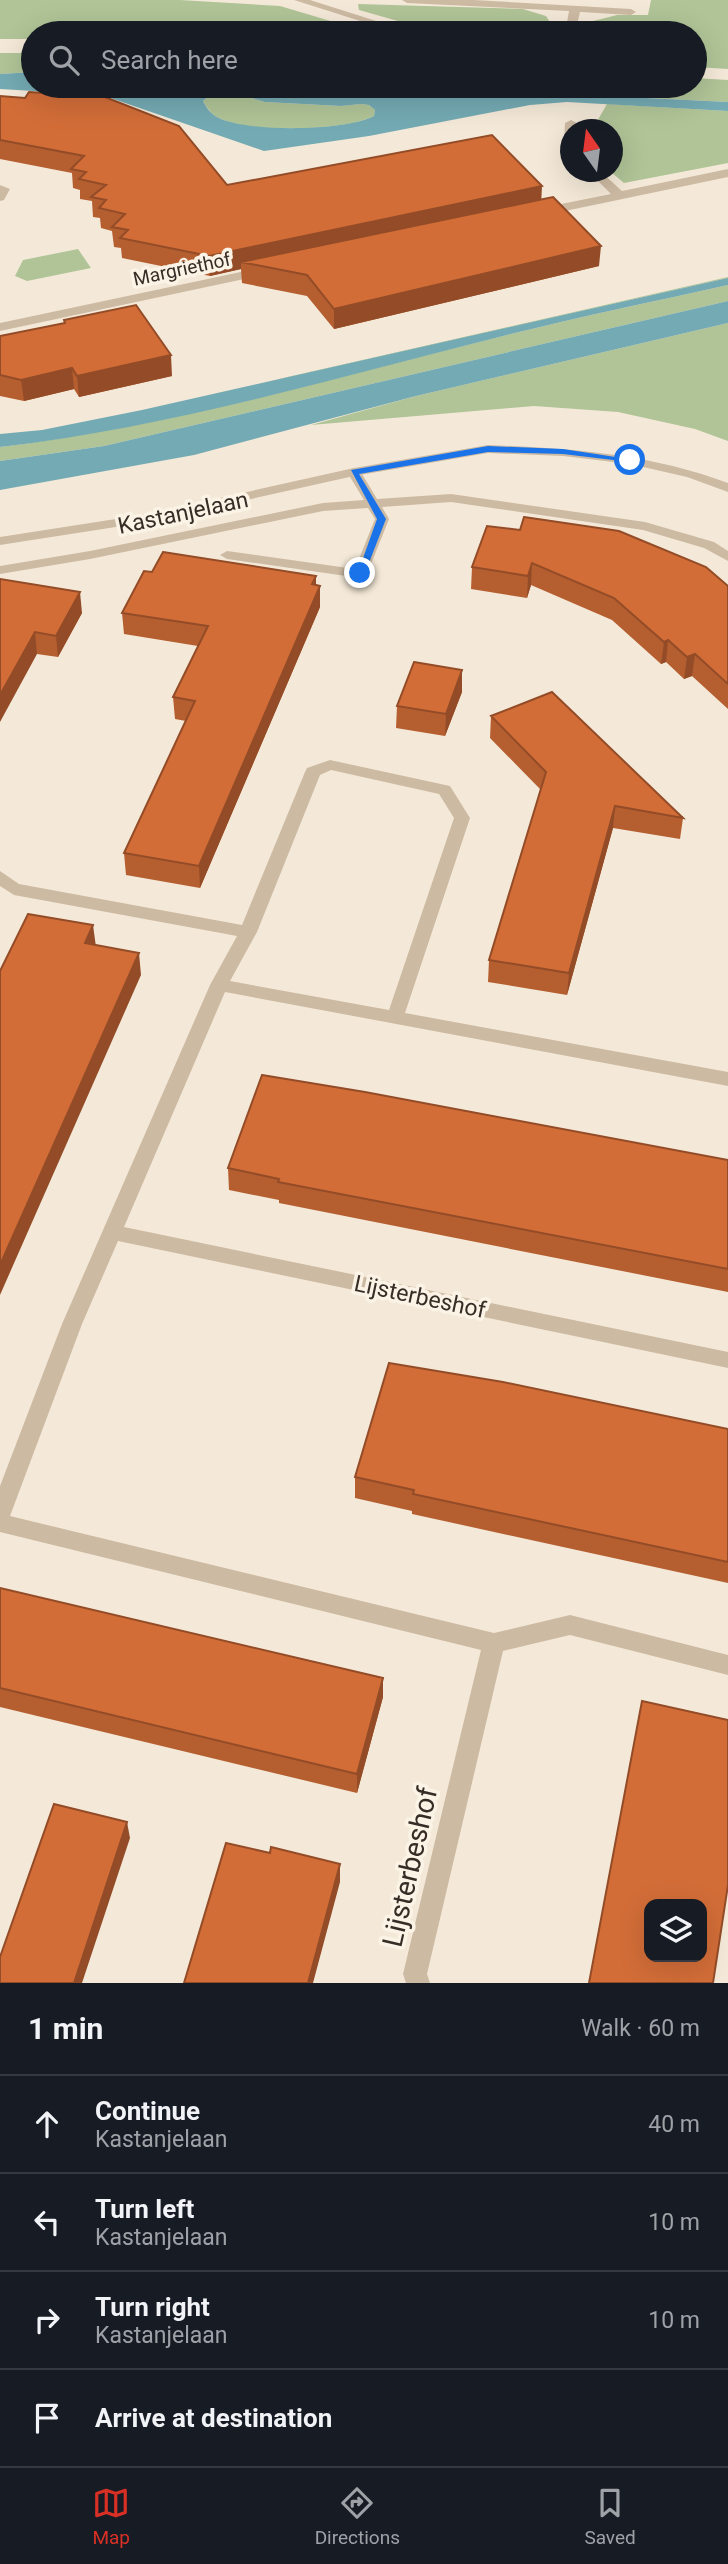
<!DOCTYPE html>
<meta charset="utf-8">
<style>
body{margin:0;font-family:Roboto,sans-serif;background:#20242c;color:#f1f3f6}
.controls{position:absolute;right:21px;bottom:21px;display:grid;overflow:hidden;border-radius:14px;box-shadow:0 7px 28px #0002}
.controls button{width:63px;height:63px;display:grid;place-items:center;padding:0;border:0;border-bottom:2px solid #363941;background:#171b24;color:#f1f3f6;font:35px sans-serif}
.compass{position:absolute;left:560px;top:119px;width:63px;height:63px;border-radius:50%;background:#171b24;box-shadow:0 7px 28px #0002;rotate:346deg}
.stop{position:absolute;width:21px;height:21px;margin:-16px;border:5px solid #1a73e8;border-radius:50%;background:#fff}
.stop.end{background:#1a73e8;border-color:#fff;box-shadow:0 2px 7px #0008}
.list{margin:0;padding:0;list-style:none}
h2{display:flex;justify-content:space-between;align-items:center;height:91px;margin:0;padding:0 28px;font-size:30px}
h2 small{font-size:23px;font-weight:400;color:#9ea1a6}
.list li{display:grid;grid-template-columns:46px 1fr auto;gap:21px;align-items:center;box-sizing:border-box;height:98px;padding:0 28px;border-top:2px solid #363941}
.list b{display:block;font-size:26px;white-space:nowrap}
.list p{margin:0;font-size:23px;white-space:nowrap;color:#9ea1a6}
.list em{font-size:23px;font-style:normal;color:#9ea1a6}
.icon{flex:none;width:38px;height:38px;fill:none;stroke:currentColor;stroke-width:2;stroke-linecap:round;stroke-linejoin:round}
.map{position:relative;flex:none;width:728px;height:1983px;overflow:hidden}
.search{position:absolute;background:#171b24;box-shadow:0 7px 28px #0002;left:21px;right:21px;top:21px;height:77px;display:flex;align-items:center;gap:18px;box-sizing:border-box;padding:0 24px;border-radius:38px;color:#9ea1a6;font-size:26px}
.sheet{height:483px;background:#171b24}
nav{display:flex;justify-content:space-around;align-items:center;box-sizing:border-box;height:98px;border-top:2px solid #363941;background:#171b24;font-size:19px;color:#9ea1a6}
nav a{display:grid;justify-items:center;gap:4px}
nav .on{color:#d93025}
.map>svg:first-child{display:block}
</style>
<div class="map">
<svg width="728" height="1983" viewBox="0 0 728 1983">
<rect width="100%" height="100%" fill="#f4e9d8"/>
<path fill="#b0c497" d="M0,0h180l100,6 91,27h-338v6h-33z
M651,0h77v69l-33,-2v-34h-108l6,-12 24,-6h31z
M358,4l165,5 23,7 9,14 -6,3h-109l-81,-23z
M0,53h33v19l-33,2z
M695,78l33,2v22l-325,-16h292z
M236,93l29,9 76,4 20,-2 8,1 6,5 -1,6c-28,15 -129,18 -157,1 -6,-3 -11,-11 -14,-16l7,-6z
M607,104l121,7v52l-104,20 -13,-11 1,-42h-20z
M78,249l13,19 -64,13 -12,-5 8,-16z
M728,277v1l-461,104 16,-4z
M728,285v16l-624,145 -104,15v-14c173,-21 342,-72 511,-113 72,-18 145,-33 217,-49z
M728,323v118l-33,-12 -77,-17 -84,-6 -223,19 105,-29z"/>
<path fill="#74aab3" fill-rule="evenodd" d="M33,72v14h370l325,16v9l-161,-9 -37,3 -161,31 -105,15 -162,-56 -102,-6v-15zM235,93l30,9 76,4 20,-2 8,1 6,5 -1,6c-28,15 -128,17 -157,1 -6,-3 -11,-10 -14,-16l7,-6z
M728,278v7c-72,16 -145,31 -217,49 -169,42 -338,93 -511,113v-13l42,-4 100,-20z
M728,301v22l-312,73 -222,59 -194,35v-29l104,-15z"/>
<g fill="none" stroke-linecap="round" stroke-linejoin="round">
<path fill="#cdbaa3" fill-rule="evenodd" d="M294,0h16l104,33h-16z
M402,0h72l157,9 5,3 -5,3 -51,-3 -5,21h-10l4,-22 -162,-8z
M571,120l6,3 -1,7h-6v16l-6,-3 1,-20z
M728,169v8l-187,39 -6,-4 6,-4 70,-14 -22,-22h12l21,19z
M0,185l10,4 -6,11 -4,1z
M264,267l4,1v6l-268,57v-8z
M354,468l5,1 18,30 74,-5 194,28 69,20 14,9v10l-24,-13 -61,-18 -192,-28 -69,5 7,12 -22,55 -7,4 -133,-19 -7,-4 7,-4 128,18 20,-50 -7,-11 -45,3 -233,48 -90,15v-8l90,-15 233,-48 41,-3 -17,-28z
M330,760l120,26 20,32 -65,195 323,59v14l-503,-94 -101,235 604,125v16l-610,-127 -36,83 -72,192 484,117 76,-18 158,40v20l-158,-40 -67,16 -76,323 3,9h-24l-3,-9 78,-324 -481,-118v-46l62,-162 148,-339 27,-49 -223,-41 -14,-9v-15l19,13 223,41 63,-153 2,-4zM331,770l108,24 15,24 -65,192 -159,-29 27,-49 63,-157z"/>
<path fill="#cdbaa3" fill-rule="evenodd" d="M488,445c82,3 162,9 240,38v9l-41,-15 -57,-13 -67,-8 -75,-3 -134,23 -206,46 -148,23v-8l148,-23 206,-46z"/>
</g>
<path fill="#b55e30" d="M0,96l227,89 314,14 58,67 -265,63 -27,-33 -65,-13 -1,-14 -31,7 -88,-18 -1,-10 -7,-1 -2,-16 -11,-3 -1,-10 -7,-1 -1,-16 -12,-2v-9l-7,-2 -1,-15 -72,-14z
M64,320l108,56 -93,21 -5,-8 -50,12 -24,-5v-60l64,-13z
M487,526l241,60v123l-36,-33 -8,3 -18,-17 -5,2 -49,-44 -81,-35 -4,13 -56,-9 1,-22z
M152,572l168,14v21l-120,281 -74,-13 -2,-22 62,-132 -11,-2 -2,-22 25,-51 -74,-12 -2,-21z
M0,579l82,34 -24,44 -21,-3z
M462,670v22l-17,44 -49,-8 1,-22z
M491,716l192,102 -3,21 -67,-11 -46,167 -79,-13 1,-22 52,-170 -51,-52z
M728,1160v132l-449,-89v-3l-50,-10 -1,-22z
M728,1429v154l-316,-69v-3l-57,-13v-21z
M0,1588l383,109 -26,96 -357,-86z"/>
<path fill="#934c27" d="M542,186l-1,20 -300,56v7l-31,7 -1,-20z
M601,246l-2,20 -265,63v-20z
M171,355l1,21 -93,21 -2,-21z
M72,368l2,21 -50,12 -3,-21z
M532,563l-1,22 -4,13 1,-22z
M316,576v19l4,-9v21l-120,281 -1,-22z
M80,592l2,21 -24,44 -2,-21z
M35,632l2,22 -37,68v-27z
M668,640l-2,22 -5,2 3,-22z
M695,654l-3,22 -8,3 3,-22z
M462,670v22l-17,44 1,-22z
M615,806l-2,22 -46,167 2,-22z
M93,925l3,22 -11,-4z
M139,953l2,22 -141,320v-30z
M383,1678v19l-26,96v-19z
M127,1822l3,16 -48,145h-8z
M340,1864v18l-27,101h-5z"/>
<path fill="#d26d38" stroke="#934c27" stroke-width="2" fill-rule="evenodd" d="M29,92l76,5 74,29 48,59 265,-50 50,51 -333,70 -89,-18 8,-8 -16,-3 13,-13 -26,-6 7,-8 -15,-3 15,-12 -27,-6 7,-7 -15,-3 13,-13 -84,-16v-44l25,2z
M553,197l48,49 -267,63 -27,-34 -66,-13z
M136,305l35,50 -94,21 -5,-8 -51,12 -21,-5v-39l65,-13 -1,-3z
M524,517l95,14 87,36 22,19v98l-33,-30 -8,3 -19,-17 -4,2 -50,-44 -82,-35 -4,13 -56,-9 15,-41 33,4z
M163,552l153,24 -4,8 8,2 -121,280 -75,-13 71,-152 -22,-4 35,-71 -86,-13 22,-42 8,1z
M0,579l80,13 -24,44 -21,-4 -35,63z
M414,662l48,8 -16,44 -49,-8z
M552,692l131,126 -68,-12 -46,167 -80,-13 57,-188 -55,-56z
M28,914l65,11 -8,18 54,10 -139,312v-294z
M262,1075l103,17 363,68v109l-450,-87 1,-3 -51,-11z
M389,1363l114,19 225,47v133l-315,-68 1,-4 -59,-13z
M0,1588l383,90 -26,96 -357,-86z
M642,1701l86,19v165l-15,98h-124zM649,1904h53v53h-53z
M54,1804l73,18 -53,161h-74v-26z
M226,1843l44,10 1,-6 69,17 -32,119h-124z"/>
<path fill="#1a73e8" d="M488,446l75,3 72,11 -5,2 -67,-8 -75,-2 -129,22 27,45 -21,54 -8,2 20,-56 -26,-49z"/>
<g text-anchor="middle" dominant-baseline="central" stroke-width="7" stroke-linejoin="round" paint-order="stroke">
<g font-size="19" fill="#372d26" stroke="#fbf3e5">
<text transform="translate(182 269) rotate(-12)">Margriethof</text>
</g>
<g font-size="23" fill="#372d26" stroke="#fbf3e5">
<text transform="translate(183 513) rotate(-12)">Kastanjelaan</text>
<text transform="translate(420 1297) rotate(12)">Lijsterbeshof</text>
</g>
<g font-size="28" fill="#372d26" stroke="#fbf3e5">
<text transform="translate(410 1867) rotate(-77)">Lijsterbeshof</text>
</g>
</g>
</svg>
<div class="controls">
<button><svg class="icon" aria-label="layers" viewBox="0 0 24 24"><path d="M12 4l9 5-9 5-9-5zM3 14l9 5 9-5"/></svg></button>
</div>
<svg class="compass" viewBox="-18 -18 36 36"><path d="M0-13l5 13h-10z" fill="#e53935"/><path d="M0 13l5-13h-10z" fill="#9ea1a6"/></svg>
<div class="stop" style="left:630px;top:460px"></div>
<div class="stop end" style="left:360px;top:573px"></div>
<div class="search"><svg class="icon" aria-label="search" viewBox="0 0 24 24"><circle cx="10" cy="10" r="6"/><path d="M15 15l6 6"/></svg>Search here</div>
</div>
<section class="sheet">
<h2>1 min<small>Walk · 60 m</small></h2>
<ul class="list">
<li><svg class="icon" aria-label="ahead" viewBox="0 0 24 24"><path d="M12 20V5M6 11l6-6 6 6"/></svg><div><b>Continue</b><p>Kastanjelaan</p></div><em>40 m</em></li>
<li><svg class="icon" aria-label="left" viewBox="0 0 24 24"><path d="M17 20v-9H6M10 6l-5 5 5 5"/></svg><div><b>Turn left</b><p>Kastanjelaan</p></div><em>10 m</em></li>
<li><svg class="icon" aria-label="right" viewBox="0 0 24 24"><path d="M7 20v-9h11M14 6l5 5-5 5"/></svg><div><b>Turn right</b><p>Kastanjelaan</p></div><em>10 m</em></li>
<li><svg class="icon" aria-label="arrive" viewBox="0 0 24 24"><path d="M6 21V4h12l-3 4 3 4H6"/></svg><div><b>Arrive at destination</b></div></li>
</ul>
</section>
<nav>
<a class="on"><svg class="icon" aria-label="map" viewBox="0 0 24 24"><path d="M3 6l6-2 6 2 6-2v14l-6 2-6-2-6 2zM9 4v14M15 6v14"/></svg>Map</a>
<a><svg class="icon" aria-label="directions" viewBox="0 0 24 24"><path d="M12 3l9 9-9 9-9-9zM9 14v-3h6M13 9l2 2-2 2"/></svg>Directions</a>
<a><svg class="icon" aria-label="saved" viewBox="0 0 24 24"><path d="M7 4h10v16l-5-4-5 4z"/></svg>Saved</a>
</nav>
